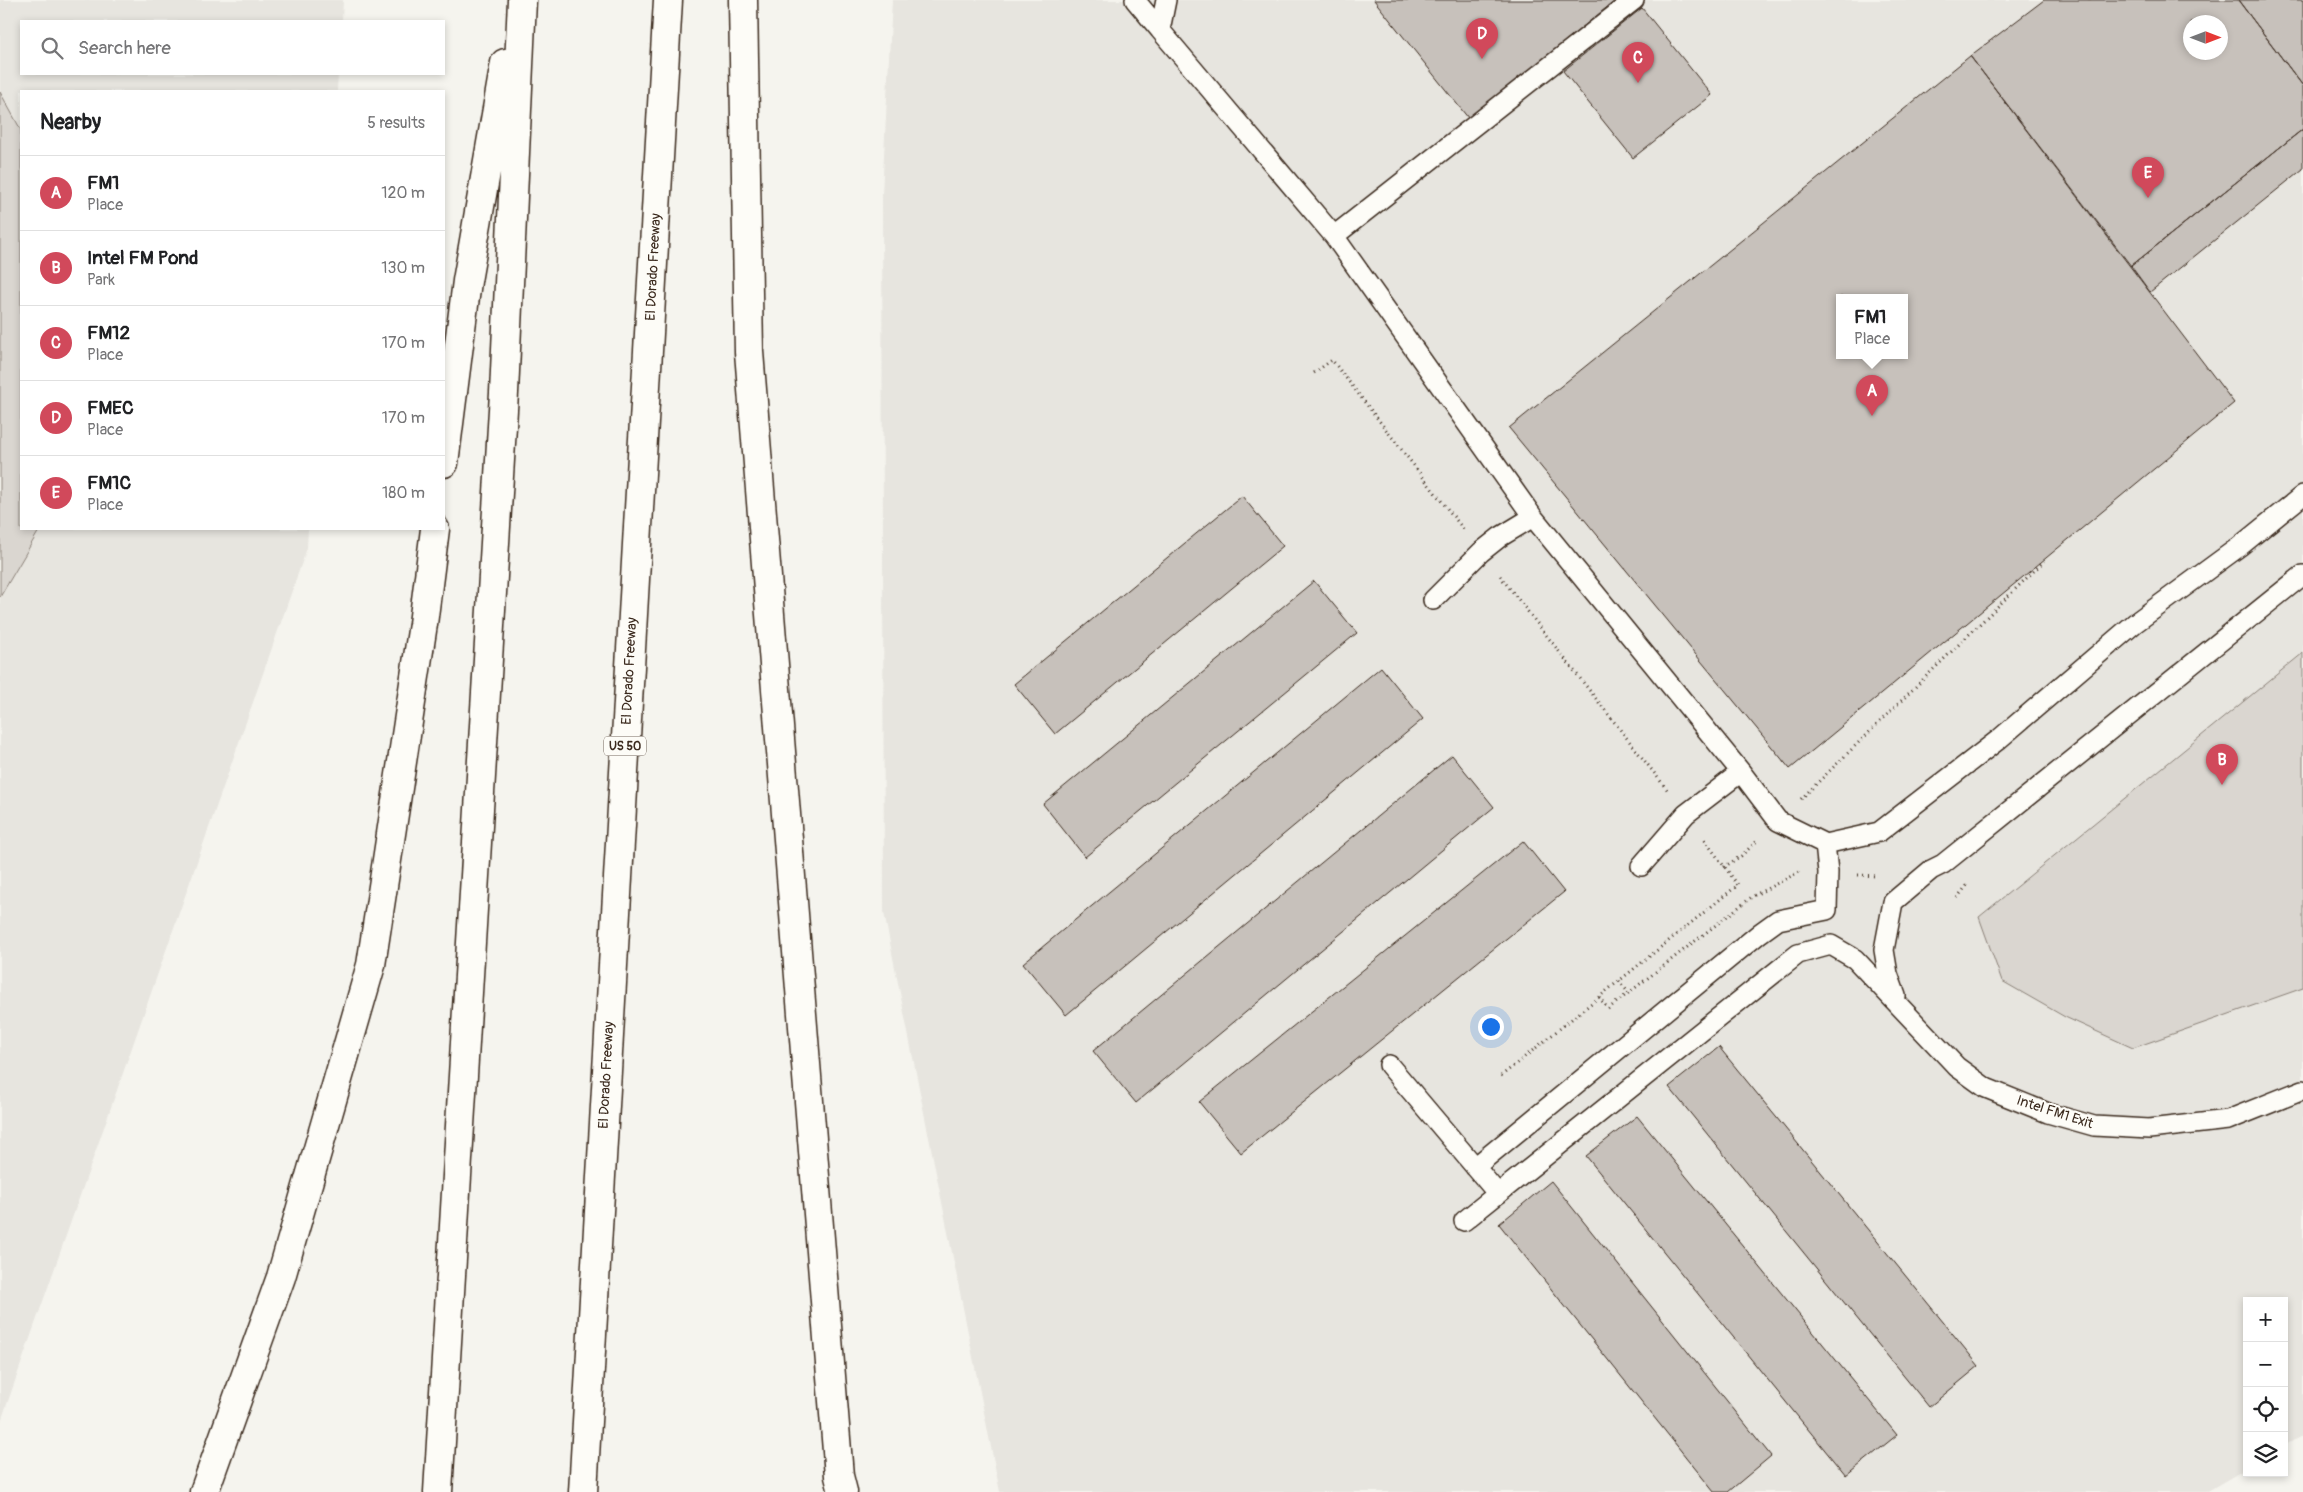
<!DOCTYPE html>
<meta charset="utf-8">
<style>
body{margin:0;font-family:Pangolin,sans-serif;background:#f6f6f6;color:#202124}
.controls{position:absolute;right:15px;bottom:15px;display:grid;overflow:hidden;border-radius:0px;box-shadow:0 2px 8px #0003}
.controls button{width:45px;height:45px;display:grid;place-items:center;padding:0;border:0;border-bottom:1px solid #e0e0e0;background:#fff;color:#202124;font:25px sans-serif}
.compass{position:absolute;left:2183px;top:15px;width:45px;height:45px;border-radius:50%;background:#fff;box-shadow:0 2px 8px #0003;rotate:90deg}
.you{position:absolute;left:1490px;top:1026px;width:18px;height:18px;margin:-12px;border:4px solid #fff;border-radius:50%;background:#1a73e8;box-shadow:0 0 0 8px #1a73e833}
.badge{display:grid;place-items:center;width:32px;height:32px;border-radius:50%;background:#d1495b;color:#fff;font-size:16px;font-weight:700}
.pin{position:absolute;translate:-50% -41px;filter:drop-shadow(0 1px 2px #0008)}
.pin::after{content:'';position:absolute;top:26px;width:18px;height:15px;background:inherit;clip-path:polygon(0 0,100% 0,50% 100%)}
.popup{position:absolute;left:1836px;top:294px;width:72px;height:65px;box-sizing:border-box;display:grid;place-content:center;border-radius:0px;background:#fff;filter:drop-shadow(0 1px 4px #0005);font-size:16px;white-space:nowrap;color:#757577}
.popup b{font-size:19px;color:#202124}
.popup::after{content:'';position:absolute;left:50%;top:100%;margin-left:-10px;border:10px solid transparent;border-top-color:#fff}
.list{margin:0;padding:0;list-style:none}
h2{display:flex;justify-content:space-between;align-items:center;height:65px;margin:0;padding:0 20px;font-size:21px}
h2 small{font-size:16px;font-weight:400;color:#757577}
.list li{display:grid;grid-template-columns:32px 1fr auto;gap:15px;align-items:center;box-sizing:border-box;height:75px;padding:0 20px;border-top:1px solid #e0e0e0}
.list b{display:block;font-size:19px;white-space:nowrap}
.list p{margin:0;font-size:16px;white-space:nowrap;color:#757577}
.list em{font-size:16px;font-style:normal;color:#757577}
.icon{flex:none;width:28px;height:28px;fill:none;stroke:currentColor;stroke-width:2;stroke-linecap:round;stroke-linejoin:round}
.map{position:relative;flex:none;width:2303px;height:1492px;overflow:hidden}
.search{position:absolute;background:#fff;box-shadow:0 2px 8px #0003;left:20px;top:20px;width:425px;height:55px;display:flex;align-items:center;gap:12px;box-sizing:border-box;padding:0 18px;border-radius:0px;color:#757577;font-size:19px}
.panel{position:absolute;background:#fff;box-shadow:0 2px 8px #0003;left:20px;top:90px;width:425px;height:440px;border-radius:0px}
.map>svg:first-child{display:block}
</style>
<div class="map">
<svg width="2303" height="1492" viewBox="0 0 2303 1492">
<rect width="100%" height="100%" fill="#f5f4ee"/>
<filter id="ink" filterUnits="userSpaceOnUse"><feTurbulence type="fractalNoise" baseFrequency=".02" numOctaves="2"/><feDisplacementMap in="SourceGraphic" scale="10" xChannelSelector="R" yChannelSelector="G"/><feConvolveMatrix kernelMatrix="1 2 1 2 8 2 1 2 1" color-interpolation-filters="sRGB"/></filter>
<g filter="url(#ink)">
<path fill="#e7e5df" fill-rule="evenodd" d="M0,0h343l-1,21h-321v53h317l-1,17h-316v438h287l-1,19 -307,876z
M892,0h1411v1435l-19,11v-145h-37v167l-41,24h-1206l-116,-579 -2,-719zM2190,22h30v30h-30zM1840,297h64v58h-64z"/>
<path fill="#dad6d0" stroke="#8a8077" d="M0,92l21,38v399h19l-40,68z
M2303,653v335l-170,60 -68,-31 -63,-36 -23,-64z"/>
<path fill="#c7c1bb" stroke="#3b2a1e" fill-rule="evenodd" d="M1374,0h242l-147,119z
M2044,0h194l65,86v43l-172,137 -161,-210zM2190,22h30v30h-30z
M2238,0h65v86z
M1642,8l70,87 -79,63 -70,-87z
M1970,56l264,347 -444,366 -281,-341zM1840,297h64v58h-64z
M2303,129v40l-153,123 -19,-26z
M1242,496l41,50 -228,188 -41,-50z
M1314,581l43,52 -272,224 -42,-53z
M1381,667l42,52 -357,296 -43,-52z
M1452,755l42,52 -358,296 -43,-52z
M1523,841l41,51 -323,261 -42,-51z
M1719,1047l260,319 -50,41 -260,-320z
M1637,1116l260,319 -51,41 -260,-320z
M1551,1181l220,275 -43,36h-14l-215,-268z"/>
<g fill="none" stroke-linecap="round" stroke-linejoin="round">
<g stroke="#3b2a1e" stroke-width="22">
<path id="service" d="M1135,0l25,30
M1166,0l-6,30 174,206 199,281 208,255 37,49 47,23 54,-12 119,-92 137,-117 105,-77 63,-51
M1334,236l300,-236
M1433,600l48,-48 19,-15 33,-20
M1641,866l45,-52 55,-42
M1896,996l-8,-22 -4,-24 9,-48 38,-32 12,-6 360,-289
M1389,1065l109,129
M1475,1167l285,-234 18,-13 49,-10 1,-38 -3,-28
M1464,1221l334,-267 33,-9 24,14 102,108 29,21 62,25 46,13 55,3 79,-9 75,-30"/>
</g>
<g stroke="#3b2a1e" stroke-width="31">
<path id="motorway" d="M743,0l6,352 90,1124 4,16
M444,463l23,-182 38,-218
M204,1492l77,-215 90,-312 52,-341 12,-95
M438,1492l66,-1099 18,-393
M583,1492l85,-1492"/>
</g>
<path stroke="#3b2a1e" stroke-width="3" stroke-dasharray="1 4" stroke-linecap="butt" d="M1314,373l18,-13 132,170
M1500,576l169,216
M1801,799l243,-238
M1724,867l17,-11 16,-15
M1858,875l18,1
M1957,898l11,-14
M1619,981l9,11
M1599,997l9,12 145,-113 46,-24
M1501,1076l237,-191 -34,-46"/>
<use href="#service" stroke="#fdfcf7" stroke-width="19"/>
<use href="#motorway" stroke="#fdfcf7" stroke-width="28"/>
</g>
</g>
<g text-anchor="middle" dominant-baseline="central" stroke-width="4" stroke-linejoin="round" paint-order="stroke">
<rect fill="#fdfcf7" stroke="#75695f" stroke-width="1" x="604" y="736.5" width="42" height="19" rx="4"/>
<g font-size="12" font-weight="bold" fill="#3b2a1e">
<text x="625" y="746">US 50</text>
</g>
<g font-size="14" fill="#3b2a1e" stroke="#fdfcf7">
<text transform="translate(653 267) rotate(-87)">El Dorado Freeway</text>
<text transform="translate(629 671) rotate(-87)">El Dorado Freeway</text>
<text transform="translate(606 1075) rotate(-87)">El Dorado Freeway</text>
<text transform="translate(2055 1112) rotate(18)">Intel FM1 Exit</text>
</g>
</g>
</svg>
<div class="controls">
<button>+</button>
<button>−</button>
<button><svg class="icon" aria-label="locate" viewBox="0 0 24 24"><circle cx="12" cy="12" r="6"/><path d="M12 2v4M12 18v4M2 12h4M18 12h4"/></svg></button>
<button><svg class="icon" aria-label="layers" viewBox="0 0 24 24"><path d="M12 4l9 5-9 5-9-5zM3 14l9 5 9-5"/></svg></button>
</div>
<svg class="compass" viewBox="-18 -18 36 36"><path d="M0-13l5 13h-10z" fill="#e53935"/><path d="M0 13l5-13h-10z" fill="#757577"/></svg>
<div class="you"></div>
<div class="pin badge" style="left:1872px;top:416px">A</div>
<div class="popup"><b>FM1</b>Place</div>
<div class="pin badge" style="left:2222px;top:785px">B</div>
<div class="pin badge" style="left:1638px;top:83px">C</div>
<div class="pin badge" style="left:1482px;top:59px">D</div>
<div class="pin badge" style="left:2148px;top:198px">E</div>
<div class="search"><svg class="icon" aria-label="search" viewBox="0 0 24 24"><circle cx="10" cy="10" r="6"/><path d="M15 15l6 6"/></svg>Search here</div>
<section class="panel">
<h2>Nearby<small>5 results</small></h2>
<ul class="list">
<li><span class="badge">A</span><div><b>FM1</b><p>Place</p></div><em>120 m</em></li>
<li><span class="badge">B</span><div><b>Intel FM Pond</b><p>Park</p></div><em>130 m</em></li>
<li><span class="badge">C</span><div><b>FM12</b><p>Place</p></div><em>170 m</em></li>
<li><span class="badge">D</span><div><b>FMEC</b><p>Place</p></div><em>170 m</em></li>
<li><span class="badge">E</span><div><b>FM1C</b><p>Place</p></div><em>180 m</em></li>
</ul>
</section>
</div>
